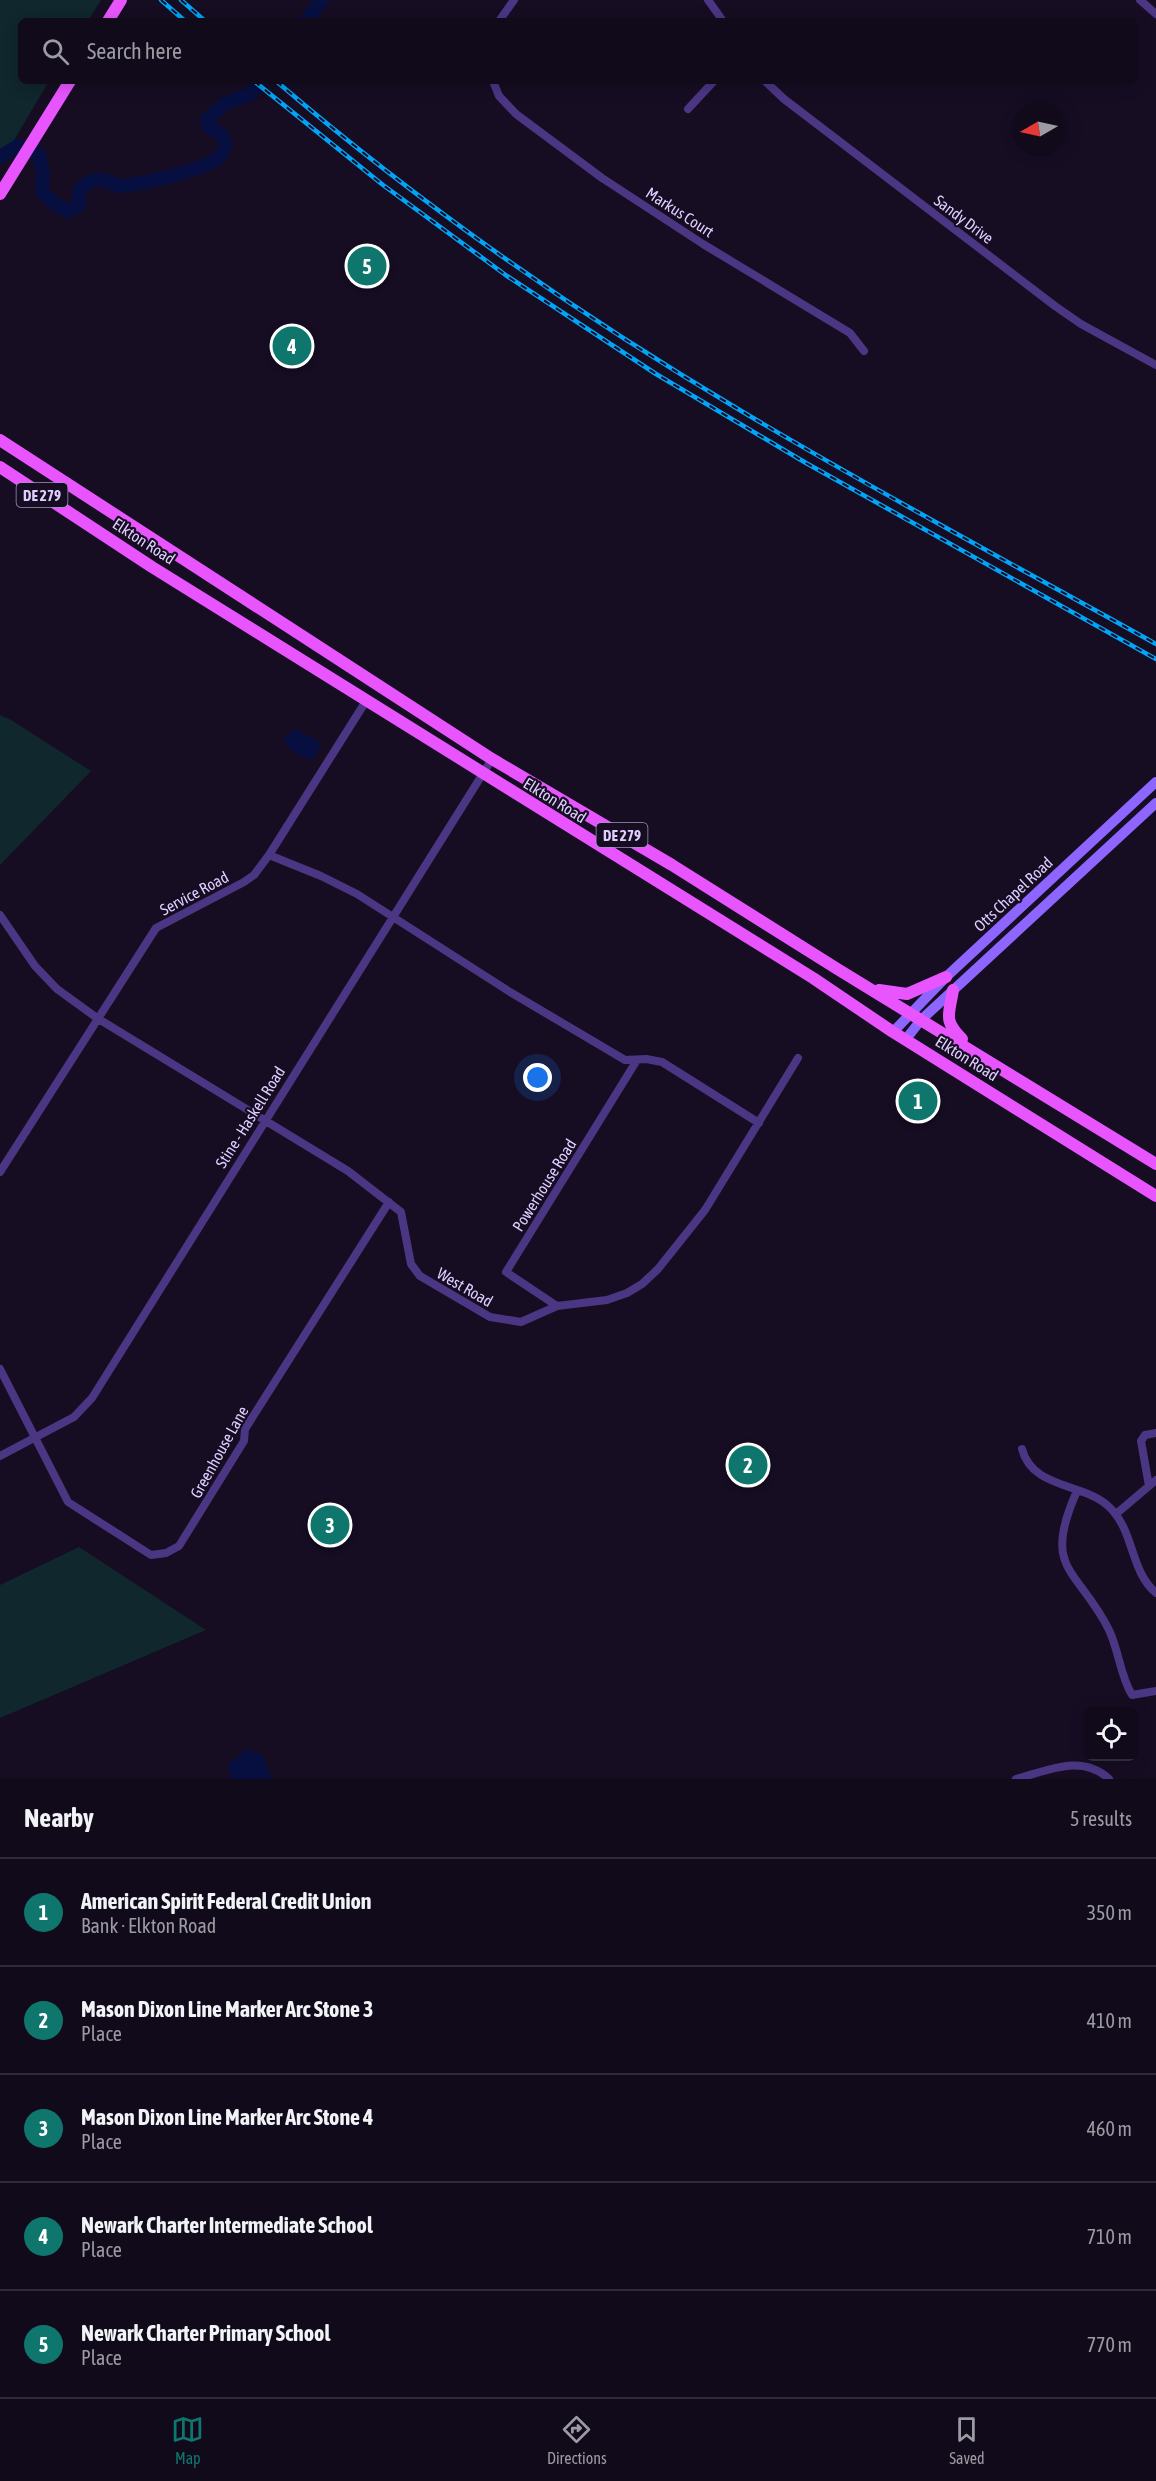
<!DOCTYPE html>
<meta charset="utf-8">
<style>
body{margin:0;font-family:"Asap Condensed",sans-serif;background:#191323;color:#f1f3f6}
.controls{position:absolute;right:18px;bottom:18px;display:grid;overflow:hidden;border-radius:9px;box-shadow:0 3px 15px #0003}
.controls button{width:54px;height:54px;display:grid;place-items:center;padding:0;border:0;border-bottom:2px solid #302b39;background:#100a1a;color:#f1f3f6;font:30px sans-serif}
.compass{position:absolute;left:1012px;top:102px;width:54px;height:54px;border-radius:50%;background:#100a1a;box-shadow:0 3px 15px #0003;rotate:261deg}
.you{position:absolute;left:538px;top:1078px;width:21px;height:21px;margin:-15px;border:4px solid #fff;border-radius:50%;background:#1a73e8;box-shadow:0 0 0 9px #1a73e833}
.badge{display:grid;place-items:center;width:39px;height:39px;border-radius:50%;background:#0f766e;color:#fff;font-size:20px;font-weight:700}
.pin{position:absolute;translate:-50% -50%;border:3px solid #fff;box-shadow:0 2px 6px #0006}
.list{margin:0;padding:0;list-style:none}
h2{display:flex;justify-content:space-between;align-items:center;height:78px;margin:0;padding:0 24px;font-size:26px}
h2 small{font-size:20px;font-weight:400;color:#9c9aa2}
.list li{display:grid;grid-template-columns:39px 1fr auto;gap:18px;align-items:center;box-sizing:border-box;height:108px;padding:0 24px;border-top:2px solid #302b39}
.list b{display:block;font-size:22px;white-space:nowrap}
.list p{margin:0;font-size:20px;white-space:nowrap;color:#9c9aa2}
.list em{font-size:20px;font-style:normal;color:#9c9aa2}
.icon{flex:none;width:33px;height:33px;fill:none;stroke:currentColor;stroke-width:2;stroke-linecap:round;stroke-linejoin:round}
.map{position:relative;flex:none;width:1156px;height:1779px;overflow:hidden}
.search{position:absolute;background:#100a1a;box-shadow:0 3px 15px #0003;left:18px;right:18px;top:18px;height:66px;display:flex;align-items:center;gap:15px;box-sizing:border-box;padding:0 21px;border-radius:9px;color:#9c9aa2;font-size:22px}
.sheet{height:618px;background:#100a1a}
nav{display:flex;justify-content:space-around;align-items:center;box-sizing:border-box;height:84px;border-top:2px solid #302b39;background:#100a1a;font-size:16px;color:#9c9aa2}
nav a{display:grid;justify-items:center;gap:3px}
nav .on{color:#0f766e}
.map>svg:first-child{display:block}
</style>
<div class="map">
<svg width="1156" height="1779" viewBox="0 0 1156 1779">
<rect width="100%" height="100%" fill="#160d23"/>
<path fill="#0f272d" d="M0,0h101l-13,21h-67v60h28l-49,83z
M0,715l11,5 80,51 -91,94z
M79,1547l127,83 -206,88v-133z"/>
<path fill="#070f41" d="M294,728l25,14 1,5 -7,12c-11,0 -24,-9 -30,-19z
M247,1749l15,6 10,24h-41l-3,-14z"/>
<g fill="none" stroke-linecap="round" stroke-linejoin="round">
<path stroke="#070f41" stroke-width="14" d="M306,21l16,-21
M0,157l18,-11 21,8 4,19 -1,19 13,12 13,7 11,-6 1,-16c11,-11 24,-12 37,-3 22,-1 84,-15 101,-28 6,-5 9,-14 5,-21 -3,-5 -11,-8 -15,-11l-1,-6 17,-16 26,-10 10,-13"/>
<path stroke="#4b3684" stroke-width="8" d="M708,0l15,21
M1140,0l16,14
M499,21l15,-21
M493,81l6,15 17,18 86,64 101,66 147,89 14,18
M765,81l19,18 271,207 26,18 75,41
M688,109l26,-28
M269,855l52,21 36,18 153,98 115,68 21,-1 16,3 97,61
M0,915l35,51 22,23 40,29 251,153 53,41 10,52 9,12 70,41 31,5 36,-16 50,-6 20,-7 15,-9 16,-15 47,-59 93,-152
M0,1172l156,-244 88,-46 10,-7 15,-20 97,-154
M557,1306l-51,-34 131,-212
M0,1369l68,133 83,53 15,-2 13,-7 65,-105 1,-12 144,-227
M1022,1449c10,39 59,34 85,56 28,24 22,65 49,88
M0,1456l74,-39 18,-19 400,-639
M1149,1486l-8,-45 4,-6 11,-2
M1077,1491c-36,80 1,77 32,139 10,21 11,45 23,65l24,-4
M1116,1514l40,-34
M1016,1779c31,-8 66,-26 93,0"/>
<path stroke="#8e65ff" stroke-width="10" d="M893,1032l53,-55 210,-195
M906,1039l15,-19 235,-217"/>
<path stroke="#e855ff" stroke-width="12" d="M108,21l13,-21
M0,194l70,-113
M0,440l492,319 180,106 167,105 317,194
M0,467l152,100 661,411 80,54 263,164
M879,990l28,4 39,-17
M953,990c-4,25 -10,30 9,49"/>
<g stroke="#00a5f9" stroke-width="4.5">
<path id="rail" d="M161,0l24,21
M181,0l24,21
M254,81l129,104 124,91 149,98 150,89 350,196
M276,81c145,124 303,234 467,331 136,81 275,155 413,232"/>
</g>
<use href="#rail" stroke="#160d23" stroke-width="2" stroke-dasharray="7" stroke-linecap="butt"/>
</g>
<g text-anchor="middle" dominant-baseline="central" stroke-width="4.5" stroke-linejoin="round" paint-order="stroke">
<g fill="#160d23" stroke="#a394bd" stroke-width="1.5">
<rect x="16.5" y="483" width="51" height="24" rx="4.5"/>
<rect x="596.5" y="823" width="51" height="24" rx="4.5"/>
</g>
<g font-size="15" font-weight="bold" fill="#dfceff">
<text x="42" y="495">DE 279</text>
<text x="622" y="835">DE 279</text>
</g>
<g font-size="16" fill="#dfceff" stroke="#160d23">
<text transform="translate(680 212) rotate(33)">Markus Court</text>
<text transform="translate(964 219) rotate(37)">Sandy Drive</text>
<text transform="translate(144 541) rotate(33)">Elkton Road</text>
<text transform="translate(555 800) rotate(32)">Elkton Road</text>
<text transform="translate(194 893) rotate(-28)">Service Road</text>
<text transform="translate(1013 894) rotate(-43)">Otts Chapel Road</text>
<text transform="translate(967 1058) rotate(32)">Elkton Road</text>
<text transform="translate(250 1117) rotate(-58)">Stine - Haskell Road</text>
<text transform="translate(544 1185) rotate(-58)">Powerhouse Road</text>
<text transform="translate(465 1287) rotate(30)">West Road</text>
<text transform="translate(219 1452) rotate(-61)">Greenhouse Lane</text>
</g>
</g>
</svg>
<div class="controls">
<button><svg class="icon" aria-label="locate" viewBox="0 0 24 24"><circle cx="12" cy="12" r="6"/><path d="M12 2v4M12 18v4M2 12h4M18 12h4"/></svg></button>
</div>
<svg class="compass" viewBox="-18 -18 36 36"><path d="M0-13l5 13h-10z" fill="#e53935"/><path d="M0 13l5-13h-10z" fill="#9c9aa2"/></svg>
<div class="you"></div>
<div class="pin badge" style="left:918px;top:1101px">1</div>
<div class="pin badge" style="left:748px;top:1465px">2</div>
<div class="pin badge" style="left:330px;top:1525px">3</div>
<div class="pin badge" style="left:292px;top:346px">4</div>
<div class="pin badge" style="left:367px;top:266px">5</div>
<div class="search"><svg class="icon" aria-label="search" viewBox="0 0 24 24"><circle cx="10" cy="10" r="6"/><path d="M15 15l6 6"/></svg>Search here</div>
</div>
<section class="sheet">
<h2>Nearby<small>5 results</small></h2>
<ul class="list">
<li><span class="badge">1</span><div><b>American Spirit Federal Credit Union</b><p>Bank · Elkton Road</p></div><em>350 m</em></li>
<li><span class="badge">2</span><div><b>Mason Dixon Line Marker Arc Stone 3</b><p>Place</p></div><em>410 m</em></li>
<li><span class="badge">3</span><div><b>Mason Dixon Line Marker Arc Stone 4</b><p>Place</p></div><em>460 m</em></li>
<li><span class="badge">4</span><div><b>Newark Charter Intermediate School</b><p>Place</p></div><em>710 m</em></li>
<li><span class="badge">5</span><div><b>Newark Charter Primary School</b><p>Place</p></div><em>770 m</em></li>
</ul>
</section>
<nav>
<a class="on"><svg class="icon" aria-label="map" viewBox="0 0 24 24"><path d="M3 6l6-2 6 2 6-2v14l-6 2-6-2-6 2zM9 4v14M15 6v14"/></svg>Map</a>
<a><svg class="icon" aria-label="directions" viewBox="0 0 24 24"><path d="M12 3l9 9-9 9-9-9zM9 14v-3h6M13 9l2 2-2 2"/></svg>Directions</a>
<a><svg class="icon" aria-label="saved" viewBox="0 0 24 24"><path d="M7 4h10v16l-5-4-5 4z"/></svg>Saved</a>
</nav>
